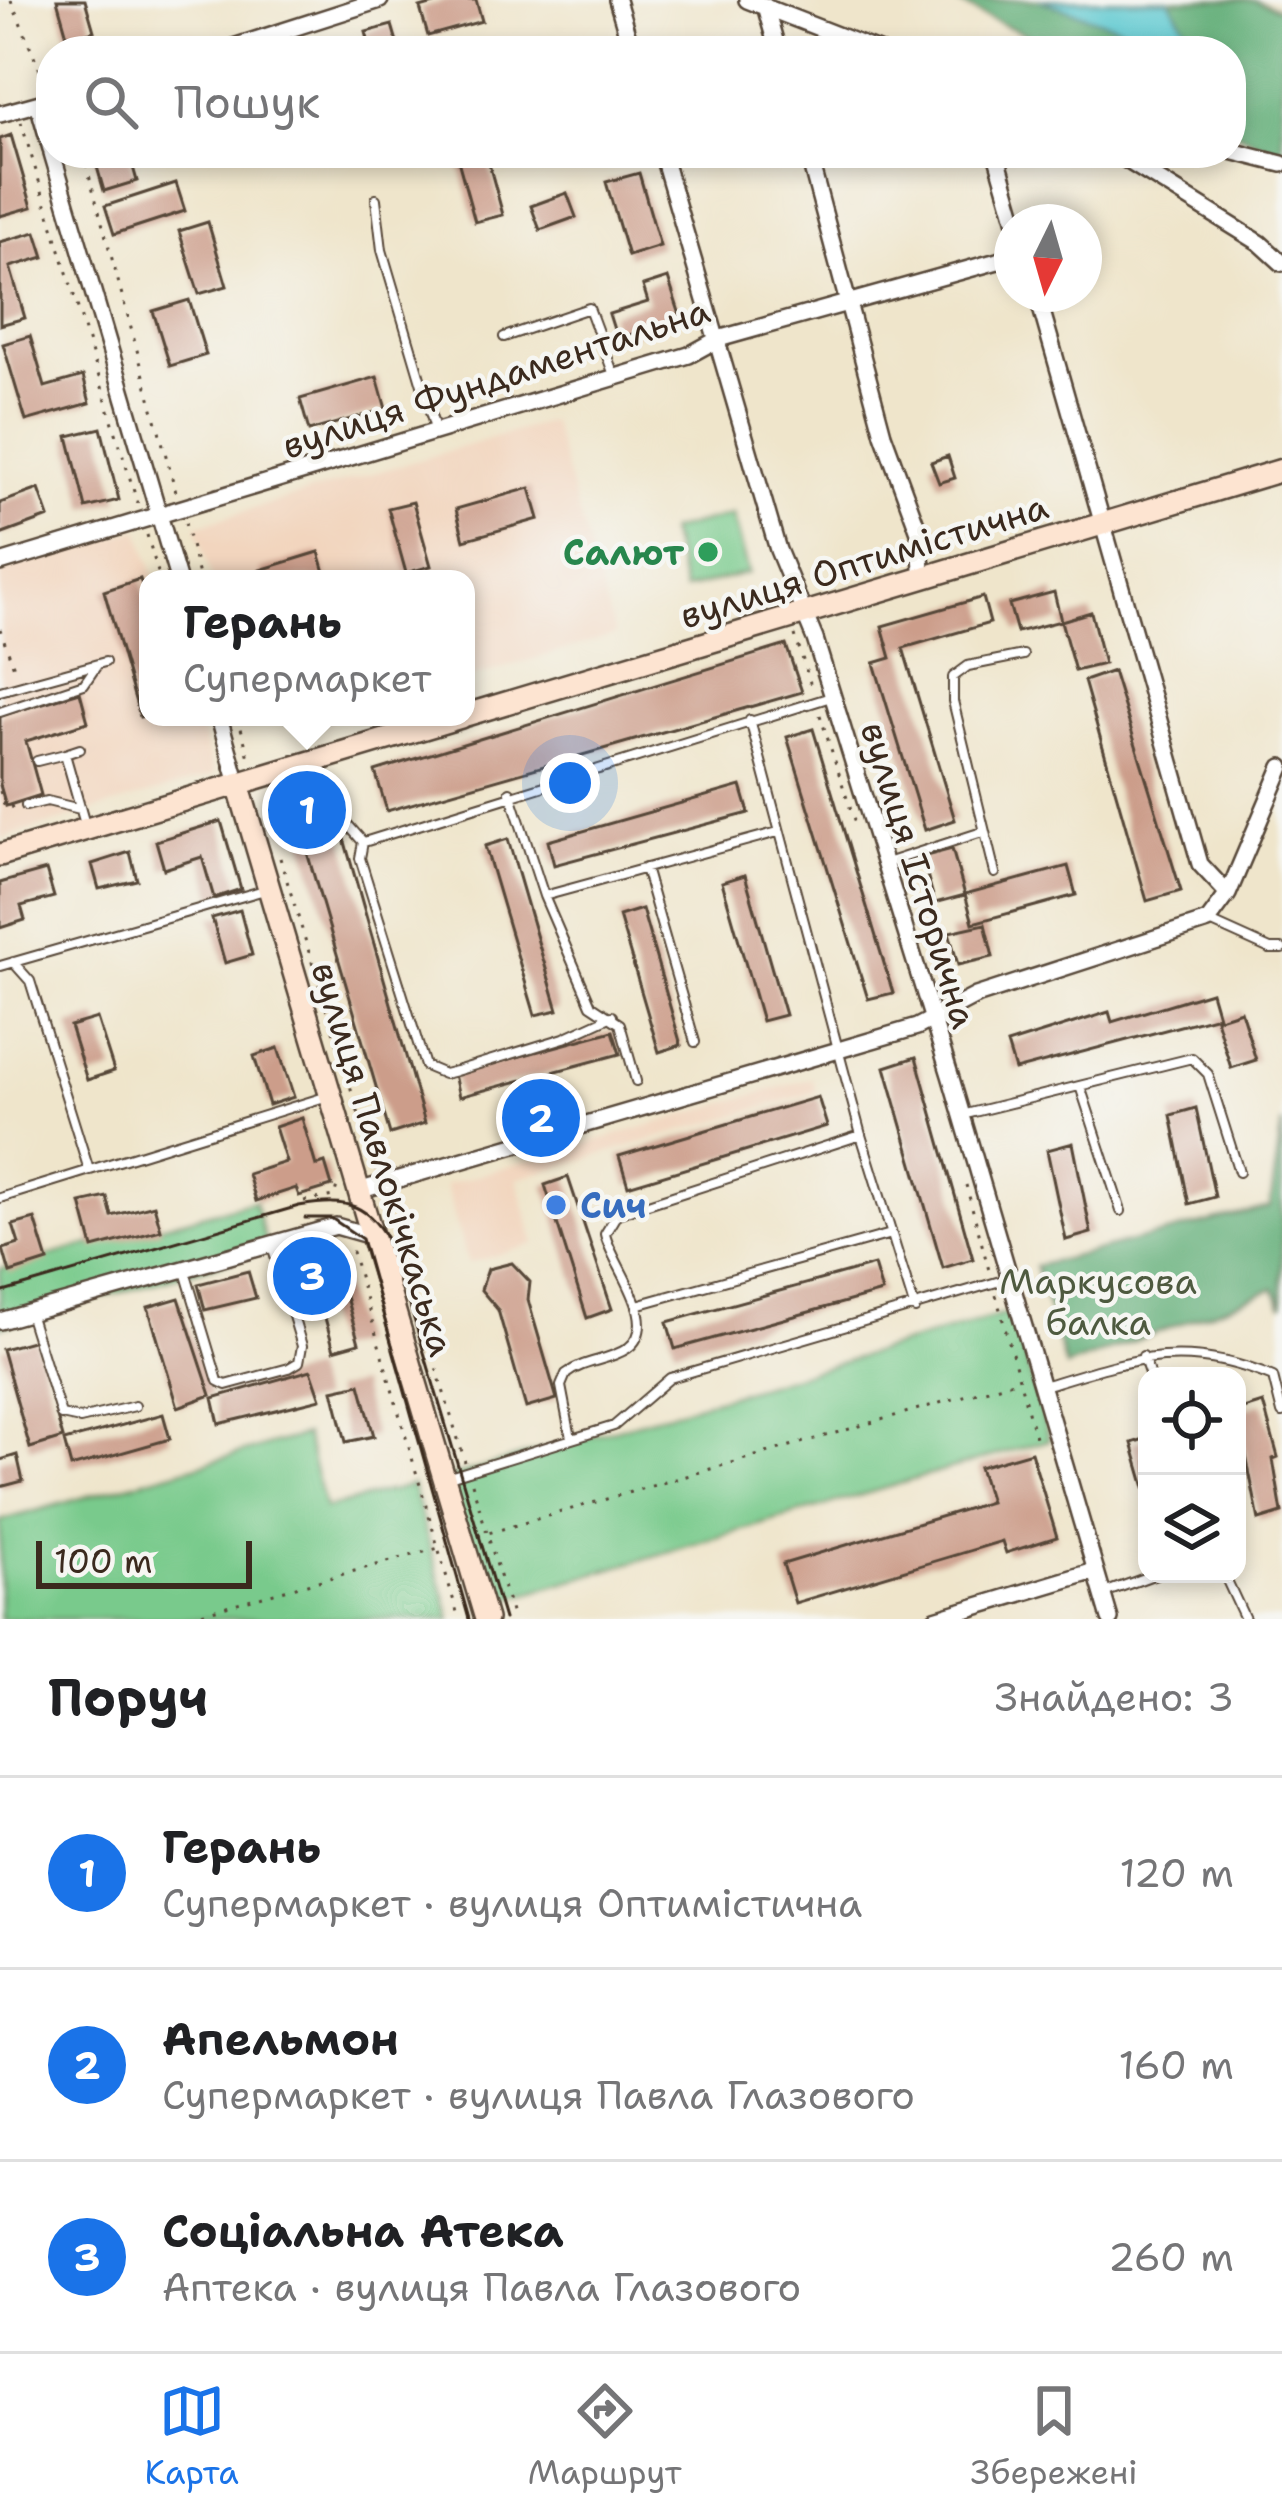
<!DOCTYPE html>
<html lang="uk">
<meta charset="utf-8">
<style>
body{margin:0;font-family:"Shantell Sans",sans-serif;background:#f6f6f6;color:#202124}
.controls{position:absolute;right:36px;bottom:36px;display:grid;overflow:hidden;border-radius:24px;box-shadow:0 6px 18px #0003}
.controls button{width:108px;height:108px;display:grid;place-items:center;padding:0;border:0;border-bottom:3px solid #e0e0e0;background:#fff;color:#202124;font:60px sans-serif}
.compass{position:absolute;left:994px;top:204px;width:108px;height:108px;border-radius:50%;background:#fff;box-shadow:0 6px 18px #0003;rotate:185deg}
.scale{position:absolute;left:36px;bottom:30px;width:216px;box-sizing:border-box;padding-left:12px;border:6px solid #3b2a1e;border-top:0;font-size:33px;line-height:42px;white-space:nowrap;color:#3b2a1e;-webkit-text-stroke:9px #f6f6f2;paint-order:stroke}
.you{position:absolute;left:570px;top:783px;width:42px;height:42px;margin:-30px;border:9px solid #fff;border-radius:50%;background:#1a73e8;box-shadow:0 0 0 18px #1a73e833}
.badge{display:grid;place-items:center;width:78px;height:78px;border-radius:50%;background:#1a73e8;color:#fff;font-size:39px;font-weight:700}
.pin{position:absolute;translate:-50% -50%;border:6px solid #fff;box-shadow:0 3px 12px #0006}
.popup{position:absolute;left:139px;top:570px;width:336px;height:156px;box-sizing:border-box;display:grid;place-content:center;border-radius:24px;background:#fff;filter:drop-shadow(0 3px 9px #0005);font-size:39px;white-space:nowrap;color:#757577}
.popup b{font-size:45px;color:#202124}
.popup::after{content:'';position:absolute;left:50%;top:100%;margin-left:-24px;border:24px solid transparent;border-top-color:#fff}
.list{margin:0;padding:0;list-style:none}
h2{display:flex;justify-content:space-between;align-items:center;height:156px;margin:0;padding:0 48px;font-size:51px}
h2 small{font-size:39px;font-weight:400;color:#757577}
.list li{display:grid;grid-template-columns:78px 1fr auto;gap:36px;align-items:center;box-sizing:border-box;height:192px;padding:0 48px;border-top:3px solid #e0e0e0}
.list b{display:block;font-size:45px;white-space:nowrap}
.list p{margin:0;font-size:39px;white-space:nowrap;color:#757577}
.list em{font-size:39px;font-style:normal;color:#757577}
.icon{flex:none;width:66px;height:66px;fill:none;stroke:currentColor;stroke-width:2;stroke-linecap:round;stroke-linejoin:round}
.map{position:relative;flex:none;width:1282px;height:1619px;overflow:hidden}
.search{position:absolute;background:#fff;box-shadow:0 6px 18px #0003;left:36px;right:36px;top:36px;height:132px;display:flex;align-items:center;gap:30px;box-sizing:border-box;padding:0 42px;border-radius:48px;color:#757577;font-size:45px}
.sheet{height:732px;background:#fff}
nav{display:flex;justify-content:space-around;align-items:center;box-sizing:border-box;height:168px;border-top:3px solid #e0e0e0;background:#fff;font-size:33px;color:#757577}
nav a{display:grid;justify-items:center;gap:6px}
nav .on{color:#1a73e8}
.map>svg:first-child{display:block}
</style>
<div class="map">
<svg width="1282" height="1619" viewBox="0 0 1282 1619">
<rect width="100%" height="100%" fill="#f6f6f2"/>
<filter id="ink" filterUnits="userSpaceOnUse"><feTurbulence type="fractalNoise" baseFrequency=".00833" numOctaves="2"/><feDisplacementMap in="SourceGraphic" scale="24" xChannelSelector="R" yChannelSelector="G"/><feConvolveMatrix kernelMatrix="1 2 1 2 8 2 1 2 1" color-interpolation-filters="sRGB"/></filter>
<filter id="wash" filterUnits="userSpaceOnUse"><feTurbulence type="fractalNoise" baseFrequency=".004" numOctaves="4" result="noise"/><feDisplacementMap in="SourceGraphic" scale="48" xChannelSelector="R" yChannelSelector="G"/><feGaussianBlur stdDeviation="2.7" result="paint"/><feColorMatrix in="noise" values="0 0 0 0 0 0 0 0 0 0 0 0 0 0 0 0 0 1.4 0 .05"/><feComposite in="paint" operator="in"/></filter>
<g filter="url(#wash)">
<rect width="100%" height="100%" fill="#efe5cb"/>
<path fill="#f2d5be" d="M551,421l64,214 -149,44v-100h-254l-16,-53z
M139,529l16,50h-7v138h49l17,58 -214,64v-268z
M812,1078l4,14 -299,87 18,65 -67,19 -23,-78z"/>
<path fill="#79ca8c" stroke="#5a7a55" stroke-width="3" d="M732,515l16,58 -64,17 -15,-59z
M254,1201l14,49 -268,77v-58z
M1012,1312l37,128 -562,165 -39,-127z
M305,1435l20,74 87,-24 39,134h-451v-98z"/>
<path fill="#62ae78" stroke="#4e6c4b" stroke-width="3" d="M950,0h304l28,10v143l-51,-23v-79h-170z
M1282,1123v183l-8,-18 -208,79 -31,-101 235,-59z"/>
<path fill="#59c7cf" stroke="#4a7876" stroke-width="3" d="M1039,0h130l16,26 44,25 -74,-12z"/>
<g id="blocks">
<path fill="#cc9d8a" d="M57,0h28l9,31 -26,8z
M448,0h28l6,21 -54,15 -8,-28z
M392,25l7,24 -28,2 -5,-19z
M11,135l21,72 -32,9v-77z
M93,153h36l8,28 -33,10z
M456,153h30l17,62 -28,7z
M639,173l21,73 -32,10 -22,-74z
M176,183l9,28 -71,23 -9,-28z
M567,193l9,24 -36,13 -9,-24z
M208,222l19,64 -28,8 -20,-63z
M36,232l8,25 -34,10 15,51 -25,7v-83z
M668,278l13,40 -64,21 -8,-25 39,-12 -5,-16z
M189,300l17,55 -36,11 -17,-55z
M30,336l15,51 38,-11 7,27 -64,18 -23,-77z
M377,377l9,32 -77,22 -9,-32z
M101,428l18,72 -33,8 -18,-72z
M948,456l7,22 -16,5 -8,-21z
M530,488l9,31 -75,21 -8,-31z
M39,489l10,28 -49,18v-32z
M413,502l18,64 -25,7 -18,-65z
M319,552l8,27h-65l-2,-9z
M140,579l8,25v111l-8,2 -36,-126z
M1054,592l7,29 -44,11 -8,-28z
M983,597l7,26 -87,25 52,172 -30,10 -51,-167 17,-5 -9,-32z
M1091,612l13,52 -29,7 -14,-50z
M786,645l16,47 -415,119 -12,-40z
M1113,671l68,220 -34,10 -63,-220z
M80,692l8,30 -62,19 15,54 -35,11 -6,-21v-69z
M813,729l80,264 -25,6 -81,-262z
M741,786l8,27 -195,52 -6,-24z
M337,814l88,309 -35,11 -91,-309z
M221,821l20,68 -27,9 -12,-41 -38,12 -8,-28z
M508,839l50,171 -23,5 -50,-169z
M952,849l13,46 -30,8 -13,-46z
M130,852l7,28 -38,9 -7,-25z
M1068,866l8,29 -103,28 -8,-29z
M46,870l8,27 -33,9 4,14 -25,8v-45z
M745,875l40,140 -23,6 -40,-139z
M642,909l39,136 -22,7 -40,-136z
M240,910l12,45 -27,8 -13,-45z
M985,924l8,33 -35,8 -9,-33z
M1211,992l7,24 -203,54 -8,-26 102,-32 3,10z
M1241,1011l15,49 -25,8 -15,-49z
M97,1018l17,53 -27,9 -17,-54z
M613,1031l7,23 -161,43 -5,-23z
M278,1048l16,49 -25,8 -15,-49z
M916,1057l57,202 -30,9 -58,-201z
M818,1097l9,29 -199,60 -9,-30z
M1196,1108l19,89 -26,7 -18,-89z
M302,1118l14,48 9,-3 7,23 -33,10 -3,-8 -40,13 -8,-27 38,-12 -11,-35z
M1073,1143l18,90 -25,7 -19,-90z
M568,1177l44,132 -25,9 -42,-133z
M107,1197l5,19 42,-11 7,25 -68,18 -12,-45z
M35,1219l13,42 -38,12 -7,-24 16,-5 -6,-19z
M512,1263l18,19 -2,18 29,99 -31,9 -28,-98 -17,-20 7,-21z
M337,1265l22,78 -25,7 -14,-50 -21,7 -8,-30z
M874,1265l8,27 -207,57 -8,-27z
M248,1271l8,27 -51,12 -7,-26z
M179,1298l32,97 -33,12 -30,-100z
M35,1340l28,98 -33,10 -28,-99z
M311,1370l10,29 -102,25 -6,-26z
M360,1384l14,52 -28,6 -13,-52z
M1263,1403l15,54 -5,2 9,54 -23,7 -22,-109z
M163,1414l7,25 -99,28 -7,-26z
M1147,1438v53h-1l-14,-48z
M1031,1452l26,85 -51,16 -4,-12 -207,62 -12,-39 207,-62 -11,-35z
M17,1455l6,26 -23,6v-27z"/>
</g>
</g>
<g filter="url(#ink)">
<use href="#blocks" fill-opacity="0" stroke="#564638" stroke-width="3"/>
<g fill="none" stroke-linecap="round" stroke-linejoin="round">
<g stroke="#564638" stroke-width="12">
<path id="lane" d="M376,199l6,51 53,179
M504,337l85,-29 25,67
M0,691l105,-29
M0,712l84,-28 13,-19
M750,720l111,415 54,174
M65,754l15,-5
M37,761l28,-7 21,74
M319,763l23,55 21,24 -3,16 65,208 19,8 12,-3 108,-33 48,-22
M510,792l34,104 47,109 29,19 16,57
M26,806l21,-5 33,8
M364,842l467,-145
M886,863l96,-31
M645,868l50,174
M995,873l-42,-172v-24l15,-11 55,-11
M544,896l234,-64
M1208,921l62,28h12
M13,962l17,19 59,189
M0,966l268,-77
M1080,1086l41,125
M962,1115l230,-57 16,16 31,98
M0,1198l328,-102
M184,1268l34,113 8,4 63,-17 10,-6 3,-16 -31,-103
M637,1305l254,-71
M29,1313l32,102 19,4 55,-13
M1143,1356l7,20
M1040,1387c89,-27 142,-48 233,-10l9,36
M571,1438l-10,-52 5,-12c18,-14 43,-13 62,-26 35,-26 -17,-84 -23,-114l12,-20 244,-79
M446,1478l168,-52 56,-48 337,-99
M1224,1574l21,45
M1104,1593l52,-19"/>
</g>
<g stroke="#564638" stroke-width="20">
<path id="street" d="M617,0l15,51
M747,0l131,51
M765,6l13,45
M221,51l159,-51
M38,104l13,45
M0,114l51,-14
M1231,151l51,13
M52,153l126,426
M662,153l116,397 37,89 135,436 160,544
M808,153l75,281 36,98 4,48
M996,153l20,69
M1115,153l145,90 22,20
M0,563l689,-208 29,-16 294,-82
M219,717l19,67
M1228,894l54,-127
M358,1191l559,-164 59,-31 232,-75 20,-27 -28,-30 -163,-570
M0,1321l336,-95 35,10
M935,1619l160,-48"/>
</g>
<g stroke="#564638" stroke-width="26">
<path id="secondary" d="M466,715l816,-245
M238,784l248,835
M0,855l461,-138"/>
</g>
<path stroke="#564638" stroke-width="3" stroke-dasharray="3 9" stroke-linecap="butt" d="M11,0l36,87
M21,122l118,386
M83,153l94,343
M185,523l15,56
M147,535l13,44
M0,629l16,44
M795,635l17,54
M820,715l36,111
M238,717l12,44
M298,782l7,21
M0,791l5,18 10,-3
M291,799l19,-5
M280,858l96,312
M966,1185l24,89
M384,1196l81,266
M304,1201l30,-5 3,-10
M294,1270l58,-18 107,367
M996,1295l39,142
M472,1483l41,136
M478,1536l538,-155
M179,1619l267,-73"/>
<use href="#lane" stroke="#fff" stroke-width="8"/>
<use href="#street" stroke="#fff" stroke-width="15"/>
<use href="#secondary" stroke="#fde4d1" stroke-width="21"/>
<path stroke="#3b2a1e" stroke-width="3" d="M305,1218h26l31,21 107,380
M0,1293l299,-87c51,-8 69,-3 94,43l111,370"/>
</g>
</g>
<circle fill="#2e9e5b" stroke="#f6f6f2" stroke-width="4.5" cx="708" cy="552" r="12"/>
<circle fill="#3f7fe0" stroke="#f6f6f2" stroke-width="4.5" cx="556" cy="1205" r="12"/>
<g text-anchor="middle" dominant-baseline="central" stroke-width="9" stroke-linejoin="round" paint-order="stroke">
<g font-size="36" fill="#3b2a1e" stroke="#f6f6f2">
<text transform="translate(496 378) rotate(-18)">вулиця Фундаментальна</text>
<text transform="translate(864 561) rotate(-17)">вулиця Оптимістична</text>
<text transform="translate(919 875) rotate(73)">вулиця Історична</text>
<text transform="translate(383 1159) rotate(73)">вулиця Павлокічкаська</text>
</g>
<g font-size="36" font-weight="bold" fill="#27864d" stroke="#f6f6f2" text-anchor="end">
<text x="684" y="552">Салют</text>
</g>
<g font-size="36" font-weight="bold" fill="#366cbe" stroke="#f6f6f2" text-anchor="start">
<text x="580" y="1205">Сич</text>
</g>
<g font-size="36" fill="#4e5a3f" stroke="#f6f6f2">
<text x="1098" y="1281">Маркусова<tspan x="1098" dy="41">балка</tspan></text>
</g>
</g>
</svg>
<div class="controls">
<button><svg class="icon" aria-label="locate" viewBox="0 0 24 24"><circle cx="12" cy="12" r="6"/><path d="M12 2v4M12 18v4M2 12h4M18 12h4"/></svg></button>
<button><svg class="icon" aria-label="layers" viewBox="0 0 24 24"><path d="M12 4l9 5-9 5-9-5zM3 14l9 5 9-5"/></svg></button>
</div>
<svg class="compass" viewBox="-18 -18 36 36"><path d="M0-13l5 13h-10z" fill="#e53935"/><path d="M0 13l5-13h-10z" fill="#757577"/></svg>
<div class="scale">100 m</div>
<div class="you"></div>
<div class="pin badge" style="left:307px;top:810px">1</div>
<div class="popup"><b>Герань</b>Супермаркет</div>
<div class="pin badge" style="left:541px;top:1118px">2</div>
<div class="pin badge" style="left:312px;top:1276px">3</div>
<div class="search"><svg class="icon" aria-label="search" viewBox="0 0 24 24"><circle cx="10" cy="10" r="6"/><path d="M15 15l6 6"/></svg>Пошук</div>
</div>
<section class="sheet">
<h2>Поруч<small>Знайдено: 3</small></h2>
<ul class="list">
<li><span class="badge">1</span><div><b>Герань</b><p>Супермаркет · вулиця Оптимістична</p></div><em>120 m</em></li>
<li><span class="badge">2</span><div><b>Апельмон</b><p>Супермаркет · вулиця Павла Глазового</p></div><em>160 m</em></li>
<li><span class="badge">3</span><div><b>Соціальна Атека</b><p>Аптека · вулиця Павла Глазового</p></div><em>260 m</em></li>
</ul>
</section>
<nav>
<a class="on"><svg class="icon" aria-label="map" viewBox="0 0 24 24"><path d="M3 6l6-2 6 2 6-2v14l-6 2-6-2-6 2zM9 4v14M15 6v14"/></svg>Карта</a>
<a><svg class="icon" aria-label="directions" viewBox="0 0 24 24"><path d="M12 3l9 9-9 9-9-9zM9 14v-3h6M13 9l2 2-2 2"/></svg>Маршрут</a>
<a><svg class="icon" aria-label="saved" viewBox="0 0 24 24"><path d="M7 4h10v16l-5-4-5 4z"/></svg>Збережені</a>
</nav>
